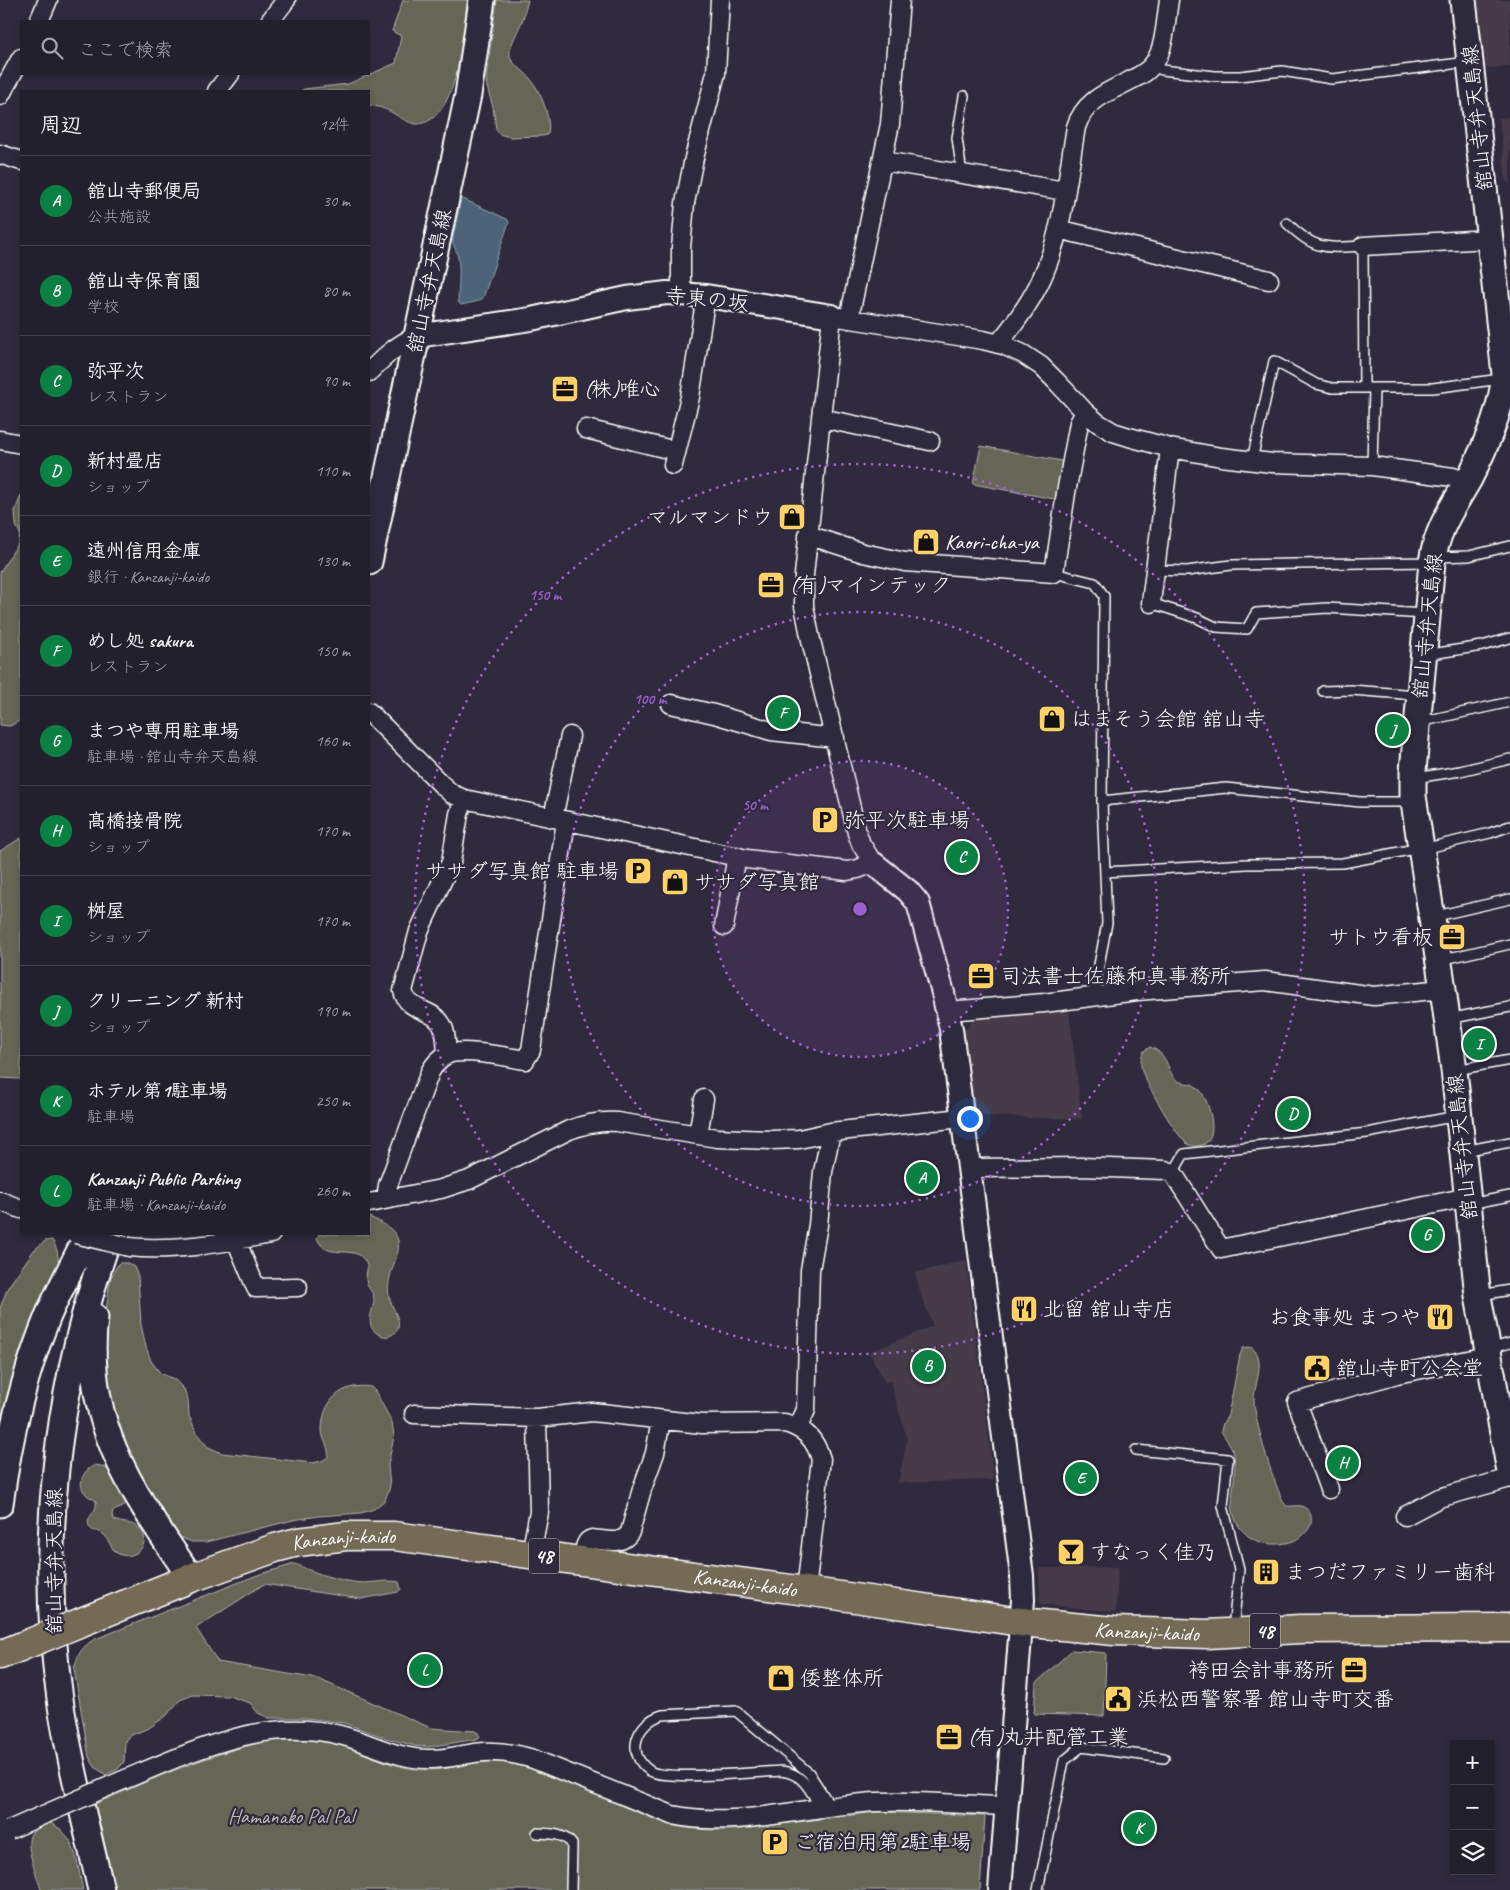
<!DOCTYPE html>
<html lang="ja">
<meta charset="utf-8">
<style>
body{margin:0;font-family:Caveat,"Klee One",sans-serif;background:#2f2d3a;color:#f1f3f6}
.controls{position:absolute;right:15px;bottom:15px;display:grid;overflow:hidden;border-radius:0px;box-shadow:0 2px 8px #0003}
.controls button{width:45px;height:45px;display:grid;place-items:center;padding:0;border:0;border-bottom:1px solid #403e4a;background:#23202e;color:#f1f3f6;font:25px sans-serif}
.you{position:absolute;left:969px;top:1118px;width:18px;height:18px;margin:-12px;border:4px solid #fff;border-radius:50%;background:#1a73e8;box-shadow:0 0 0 8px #1a73e833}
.badge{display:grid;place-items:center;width:32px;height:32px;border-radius:50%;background:#0b8043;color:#fff;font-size:16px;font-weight:700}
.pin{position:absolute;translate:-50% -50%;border:2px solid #fff;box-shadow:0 1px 5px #0006}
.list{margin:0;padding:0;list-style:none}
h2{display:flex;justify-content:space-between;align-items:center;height:65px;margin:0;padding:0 20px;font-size:21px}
h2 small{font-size:16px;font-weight:400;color:#a3a3aa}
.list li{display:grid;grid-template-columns:32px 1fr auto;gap:15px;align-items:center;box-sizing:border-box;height:90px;padding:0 20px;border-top:1px solid #403e4a}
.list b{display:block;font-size:19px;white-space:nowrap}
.list p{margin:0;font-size:16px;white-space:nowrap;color:#a3a3aa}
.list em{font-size:16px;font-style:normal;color:#a3a3aa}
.icon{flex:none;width:28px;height:28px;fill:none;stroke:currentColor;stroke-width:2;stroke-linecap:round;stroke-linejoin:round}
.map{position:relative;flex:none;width:1510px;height:1890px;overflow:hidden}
.search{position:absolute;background:#23202e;box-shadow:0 2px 8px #0003;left:20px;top:20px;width:350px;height:55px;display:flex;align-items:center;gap:12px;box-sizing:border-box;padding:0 18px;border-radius:0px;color:#a3a3aa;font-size:19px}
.panel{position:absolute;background:#23202e;box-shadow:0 2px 8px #0003;left:20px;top:90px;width:350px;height:1145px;border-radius:0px}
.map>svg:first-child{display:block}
</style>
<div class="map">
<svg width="1510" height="1890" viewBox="0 0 1510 1890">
<rect width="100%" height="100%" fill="#2f2a3d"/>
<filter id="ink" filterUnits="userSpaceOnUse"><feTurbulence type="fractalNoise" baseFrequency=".02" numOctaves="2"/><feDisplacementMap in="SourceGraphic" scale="10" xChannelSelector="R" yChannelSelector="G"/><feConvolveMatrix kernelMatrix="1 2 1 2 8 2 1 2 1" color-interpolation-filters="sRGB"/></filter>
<g filter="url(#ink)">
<path fill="#443b48" d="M1476,0h34v67l-25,1z
M1510,117v65h-4l-7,-64z
M1069,1010l13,109 -107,-3 -11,-86 10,-11z
M966,1260l28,220 -96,3 9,-44 -17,-58 -5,1 -16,-30 64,-26 -11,-28 -7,-25z
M1118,1567l-2,45 -76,-8 -1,-36z"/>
<path fill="#656657" stroke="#b2b2ab" d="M403,0h64c-3,31 -8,120 -49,124 -10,0 -19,-8 -27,-12 -7,-4 -15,-6 -22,-7v-14h-68l3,-2 44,-5 48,-21 5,-27 -9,-5z
M497,0h31c-2,6 -3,13 -5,19 -3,8 -15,29 -13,37 1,7 10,12 15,17 13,11 27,44 23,61l-4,2 -34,1 -11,-3 -3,-5 -3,-22 -6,-20 -1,-9z
M981,446l86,16 -7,38 -87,-16z
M21,495v225l-11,6 -10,-1v-153l19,-30 1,-8 -4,-9 -1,-14z
M21,838v241h-2l-19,-1v-227z
M1150,1047c21,8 16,27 28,34 8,4 12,0 21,8 11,12 24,57 -3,57 -2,0 -5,0 -7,-1 -11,-5 -43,-62 -47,-74 -2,-7 -1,-13 1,-19z
M369,1217c56,22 14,45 20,79 1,11 21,33 0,40 -4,1 -7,0 -11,-2 -14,-9 -5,-22 -4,-34 0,-9 -8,-12 -8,-21 0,-7 3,-12 -1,-18 -11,-18 -39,1 -48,-23l2,-4h50z
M52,1240c8,12 7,22 4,35l-56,160v-127l8,-21 26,-37 11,-9z
M119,1263h9l6,4 4,9 3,49 5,22 5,14 9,12 14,6 10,10 4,11 1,16 9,19 10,12 14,6 91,10 9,-2 6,-4c2,-10 -6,-17 -6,-27 0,-28 19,-48 49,-43l4,4 17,31 2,14 -6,29 2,22 -5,13 -11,9 -13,4 -42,3 -26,4 -87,22h-14l-13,-5 -10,-10 -35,-56 -24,-65 -7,-69 7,-58z
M1250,1347c18,9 4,37 4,53 0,20 21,90 32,106 5,1 10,-1 15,0 4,1 7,4 9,7 2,5 2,10 -1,15 -10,19 -46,21 -62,7 -27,-23 -8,-52 -13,-80 -2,-10 -8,-15 -13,-24l2,-8 5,-8 12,-60 3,-7z
M96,1465c19,3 21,18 29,33l1,5 -3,4 -10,4 -1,4 2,5c8,4 19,2 25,8 16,15 -6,35 -22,25 -7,-5 -8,-14 -14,-19 -7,-6 -14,1 -15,-14 4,-7 9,-10 8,-19 -3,-3 -8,-4 -10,-7 -11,-11 -1,-26 10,-29z
M294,1564c8,2 11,5 18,7 12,5 28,9 41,11 15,3 31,-3 46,0l2,7 -3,3 -37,7 -97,-15 -68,44 22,34 100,17 113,49 44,3 3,2 2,4 -3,2 -49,8 -13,-1 -29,-8 -42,-15 -37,-5h-38l-11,-5 -8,-10 -21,-7 -36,-1 -13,5 -14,16 -17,12 -20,8 -4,5 -1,21 -6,7 -12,6 -11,-8 -6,-10 -15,-88c4,-15 6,-20 19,-29l162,-64z
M1072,1650l34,3 -2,63 -70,-2 2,-31z
M271,1740c23,0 47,-1 69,5 28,9 57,25 88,25 19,0 38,-7 57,-8 15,-1 30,2 45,6l139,57c22,4 41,6 63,5l145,-18 108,4 -5,74h-865l-20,-86c58,-25 115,-51 176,-64z
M50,1823c27,11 27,42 33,67h-42c-3,-13 -16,-42 -11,-54 3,-8 13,-10 20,-13z"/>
<path fill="#4e647a" stroke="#95a2af" d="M461,198l46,21 2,3 -26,76 -4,3 -18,4 -3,-3c0,-18 5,-44 -6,-59z"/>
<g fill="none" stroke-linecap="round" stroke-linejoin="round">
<g stroke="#fff" stroke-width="12">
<path id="service" d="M1152,66l10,4 53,6h25l42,-5 50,8 136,-17
M962,174l-5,-36 7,-42
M1287,223c28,28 39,25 76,23l1,142
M1252,460l22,-99 42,23 16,4h101l68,-9
M1372,466l2,-78
M1434,557l35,-1 41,-10
M1155,570l32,1 44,-6 199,-3
M1054,573l41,10 9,13 -2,205 5,122 -14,73
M1151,603l46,15 19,9 31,2 9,-16 71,-5 98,6
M1425,655l57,-9 28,-8
M1323,691l28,-1 66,5
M1420,722l90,-20
M1415,778l45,-7 50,-12
M1102,801l124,-13 134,14h51
M1423,849l67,-16 20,-7
M1105,872l142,-8 96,-1 77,-15
M1432,917l78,-18
M1440,960l70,-16
M1448,1019l62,-12
M1456,1070l54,-10
M1464,1151l46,-9
M1173,1173l11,-19 183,-21 90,-17
M1469,1204l41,-8
M1481,1295l29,-5
M1489,1349l21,-6
M1136,1450l92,9 -5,47 16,63 -6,61
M821,1808c-12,-18 -16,-34 -40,-37 -23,1 -115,10 -131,0 -25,-17 -14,-48 12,-56l74,-4 73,62 22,34
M537,1833c14,1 26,0 35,11l-1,46
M1038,1890l26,-129 17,-14 83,11"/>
</g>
<g stroke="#fff" stroke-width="21">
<path id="minor" d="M39,21l9,-21
M270,21l16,-21
M217,91l13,-17
M0,96l21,-38
M0,154l21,7
M883,161l182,30
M1058,229l211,51
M1363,246l127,-7
M681,293v-45l4,-45 9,-45 22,-85 4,-73
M849,319l41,-195 10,-124
M998,344c16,-19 30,-38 41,-60 24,-49 28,-105 37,-157 9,-28 33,-35 57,-48 8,-4 16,-8 21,-16 11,-14 12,-45 15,-63
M369,372c15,-15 28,-28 48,-36
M821,418l109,23
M586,429l90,22
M0,440l21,4
M673,465l17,-68 16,-101
M808,535l55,18 42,9 149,11 12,-80 13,-70 6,-11
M1151,603l19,-155
M671,704l43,10 57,17 64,7
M369,712l73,73 10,9 12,5 283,60 100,12 11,-2 15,-6 -12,-19 -4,-11 -47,-197 -6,-30v-31l28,-259 151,24 20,5 20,9 18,12 15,15 29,31 13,11 15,9 16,5 41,11 51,9 51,6 100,3 81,11 14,5
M553,818l17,-82
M724,926l13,-70
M948,1011l96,-8 93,-12 128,-10 109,15 69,-7
M447,1055c-1,-9 0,-20 -4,-28 -9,-20 -35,-14 -40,-36l16,-60 32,-69 8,-48 5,-15
M698,1135l6,-36
M969,1168l112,-1 84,3 8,3 48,76 247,-52
M386,1199l2,-14 42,-113c4,-7 8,-13 16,-17 15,-8 60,2 79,5l6,-10 35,-229
M0,1201l21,8
M369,1203l72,-14 28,-9 100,-50c16,-6 30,-9 48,-8l100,16 54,2 28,-1 32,-7 130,-14
M236,1240l20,48 42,-1
M129,1247c46,5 96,-5 142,-13
M414,1414l123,4 55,-6 110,12 83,-1c20,6 30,16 36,36l-15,132
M798,1427l8,-17 4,-140 8,-45 5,-53 8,-40
M1329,1489l-32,-87 100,-28 91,-18
M1405,1516l34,-18 71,-20
M531,1554l8,-42 -2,-94
M583,1561c2,-8 0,-20 9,-22 14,1 30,7 38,-7l12,-43 13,-36 6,-33
M121,1781c70,-29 142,-65 219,-46 29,7 57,24 88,24 19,1 38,-6 56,-7 17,-1 33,2 49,7l139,56c68,14 137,-10 205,-13 43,-2 87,3 130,4"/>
</g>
<g stroke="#fff" stroke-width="26">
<path id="tertiary" d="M417,336l114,-17 96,-21 40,-5 39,3 126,20
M873,863l35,28 10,12 25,90 8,36 71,547 1,24 -23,290"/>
</g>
<g stroke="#fff" stroke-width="29">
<path id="secondary" d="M1463,0l42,374c-3,35 -20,74 -36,105 -16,28 -32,49 -37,83l-19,209v25l30,193 11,81 24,226 32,176
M369,562l99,-467 14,-95
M95,1317c-13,107 40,178 96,261
M0,1504c9,-65 23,-128 48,-188 12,-28 27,-55 40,-82
M101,1890c-14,-61 -30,-122 -40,-184 -24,-160 -5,-321 49,-472"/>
</g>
<g stroke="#fff" stroke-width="31">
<g id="primary">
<path id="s1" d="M79,1623l112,-45 84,-30 23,-6 48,-6h48l412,55 215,31 93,9 93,3 93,-5 210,-1"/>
<path d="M0,1655l20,-8"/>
</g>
</g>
<use href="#service" stroke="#2f2a3d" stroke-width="9"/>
<use href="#minor" stroke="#2f2a3d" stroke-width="18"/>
<use href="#tertiary" stroke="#2f2a3d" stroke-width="22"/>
<use href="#secondary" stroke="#2f2a3d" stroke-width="25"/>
<use href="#primary" stroke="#756a55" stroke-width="28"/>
<g stroke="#fff" stroke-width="21" stroke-linecap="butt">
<path id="minor-bridge" d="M76,1234l53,13
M9,1830l112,-49"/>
</g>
<g stroke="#fff" stroke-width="31" stroke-linecap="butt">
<path id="primary-bridge" d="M20,1647l59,-24"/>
</g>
<use href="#minor-bridge" stroke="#2f2a3d" stroke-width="18"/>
<use href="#primary-bridge" stroke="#756a55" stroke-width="28"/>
</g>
</g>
<circle cx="860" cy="909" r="148" fill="#9c61cf" fill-opacity=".12"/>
<g fill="none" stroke="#9c61cf" stroke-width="2.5" stroke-dasharray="2.5 5">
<circle cx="860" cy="909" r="148"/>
<circle cx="860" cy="909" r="297"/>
<circle cx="860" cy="909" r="445"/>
</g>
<defs>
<g id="office-square" transform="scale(1.4375)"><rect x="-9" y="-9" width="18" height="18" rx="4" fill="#ffd166" stroke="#2f2a3d"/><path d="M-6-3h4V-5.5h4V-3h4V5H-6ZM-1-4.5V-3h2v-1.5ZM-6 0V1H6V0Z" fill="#111"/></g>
<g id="shop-square" transform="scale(1.4375)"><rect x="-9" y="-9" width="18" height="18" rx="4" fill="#ffd166" stroke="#2f2a3d"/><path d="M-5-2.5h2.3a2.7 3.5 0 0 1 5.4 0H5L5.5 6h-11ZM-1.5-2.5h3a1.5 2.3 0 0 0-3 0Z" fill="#111"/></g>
<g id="parking-square" transform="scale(1.4375)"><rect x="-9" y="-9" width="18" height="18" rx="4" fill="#ffd166" stroke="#2f2a3d"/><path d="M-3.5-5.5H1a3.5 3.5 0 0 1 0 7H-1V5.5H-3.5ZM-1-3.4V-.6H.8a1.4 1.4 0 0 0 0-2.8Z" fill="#111"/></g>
<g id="restaurant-square" transform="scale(1.4375)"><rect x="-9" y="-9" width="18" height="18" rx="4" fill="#ffd166" stroke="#2f2a3d"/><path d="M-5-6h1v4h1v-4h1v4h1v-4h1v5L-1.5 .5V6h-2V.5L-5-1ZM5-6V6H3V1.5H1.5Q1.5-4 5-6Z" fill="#111"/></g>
<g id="civic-square" transform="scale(1.4375)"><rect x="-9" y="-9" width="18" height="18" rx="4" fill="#ffd166" stroke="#2f2a3d"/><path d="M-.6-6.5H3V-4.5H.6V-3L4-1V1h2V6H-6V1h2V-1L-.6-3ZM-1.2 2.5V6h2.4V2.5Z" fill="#111"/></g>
<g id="bar-square" transform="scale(1.4375)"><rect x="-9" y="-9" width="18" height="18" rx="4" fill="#ffd166" stroke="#2f2a3d"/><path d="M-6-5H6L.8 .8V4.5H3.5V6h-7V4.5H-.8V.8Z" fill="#111"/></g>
<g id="building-square" transform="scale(1.4375)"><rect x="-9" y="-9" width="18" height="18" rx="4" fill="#ffd166" stroke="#2f2a3d"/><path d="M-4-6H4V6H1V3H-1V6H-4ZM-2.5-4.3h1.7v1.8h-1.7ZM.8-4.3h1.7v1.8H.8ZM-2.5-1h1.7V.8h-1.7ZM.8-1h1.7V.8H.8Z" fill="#111"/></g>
</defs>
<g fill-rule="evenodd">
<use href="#office-square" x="565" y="389"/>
<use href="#shop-square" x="792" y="517"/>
<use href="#shop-square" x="926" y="542"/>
<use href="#office-square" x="771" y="585"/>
<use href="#shop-square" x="1052" y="719"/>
<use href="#parking-square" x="825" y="820"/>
<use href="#parking-square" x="638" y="871"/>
<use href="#shop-square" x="675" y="882"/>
<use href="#office-square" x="1452" y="937"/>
<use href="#office-square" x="981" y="976"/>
<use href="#restaurant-square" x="1024" y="1309"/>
<use href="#restaurant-square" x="1440" y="1317"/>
<use href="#civic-square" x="1317" y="1368"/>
<use href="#bar-square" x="1071" y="1552"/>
<use href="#building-square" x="1266" y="1572"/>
<use href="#office-square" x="1354" y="1670"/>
<use href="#shop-square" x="781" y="1678"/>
<use href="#civic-square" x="1118" y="1699"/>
<use href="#office-square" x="949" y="1737"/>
<use href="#parking-square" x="775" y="1842"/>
</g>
<g text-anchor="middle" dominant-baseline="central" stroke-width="4.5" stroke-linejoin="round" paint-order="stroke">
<g fill="#2f2a3d" stroke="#c1bfc5" stroke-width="1">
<rect x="529" y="1538.5" width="30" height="35" rx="4"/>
<rect x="1250" y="1613.5" width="30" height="35" rx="4"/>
</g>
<g font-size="20" font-weight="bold" fill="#fff">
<text x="544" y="1556">48</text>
<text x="1265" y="1631">48</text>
</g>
<g font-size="21" fill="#fff" stroke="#2f2a3d">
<text transform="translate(1477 118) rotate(-96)">舘山寺弁天島線</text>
<text transform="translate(429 281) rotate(-78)">舘山寺弁天島線</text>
<text transform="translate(707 299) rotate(6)">寺東の坂</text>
<text transform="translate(1427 626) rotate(-84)">舘山寺弁天島線</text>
<text transform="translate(1462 1147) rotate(-96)">舘山寺弁天島線</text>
<text stroke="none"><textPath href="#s1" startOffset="279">Kanzanji-kaido</textPath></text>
<text transform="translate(54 1561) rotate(-90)">舘山寺弁天島線</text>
<text stroke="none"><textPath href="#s1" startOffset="684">Kanzanji-kaido</textPath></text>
<text stroke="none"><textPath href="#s1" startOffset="1089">Kanzanji-kaido</textPath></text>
</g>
<g font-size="21" fill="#fff" stroke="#2f2a3d" text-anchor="start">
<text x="584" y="389">(株)唯心</text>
<text x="773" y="517" text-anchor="end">マルマンドウ</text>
<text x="945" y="542">Kaori-cha-ya</text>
<text x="790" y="585">(有)マインテック</text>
<text x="1071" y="719">はまそう会館 舘山寺</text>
<text x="844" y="820">弥平次駐車場</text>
<text x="619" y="871" text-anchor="end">ササダ写真館 駐車場</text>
<text x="694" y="882">ササダ写真館</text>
<text x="1433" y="937" text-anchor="end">サトウ看板</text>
<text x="1000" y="976">司法書士佐藤和真事務所</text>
<text x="1043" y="1309">北留 舘山寺店</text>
<text x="1421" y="1317" text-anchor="end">お食事処 まつや</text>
<text x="1336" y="1368">舘山寺町公会堂</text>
<text x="1090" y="1552">すなっく佳乃</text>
<text x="1285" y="1572">まつだファミリー歯科</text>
<text x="1335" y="1670" text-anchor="end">袴田会計事務所</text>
<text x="800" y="1678">倭整体所</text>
<text x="1137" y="1699">浜松西警察署 館山寺町交番</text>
<text x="968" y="1737">(有)丸井配管工業</text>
<text x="794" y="1842">ご宿泊用第2駐車場</text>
</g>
<g font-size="21" fill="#babab3" stroke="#2f2a3d">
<text x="291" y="1816">Hamanako Pal Pal</text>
</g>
</g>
<circle cx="860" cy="909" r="8" fill="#9c61cf" stroke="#2f2a3d" stroke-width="2.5"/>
<g font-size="15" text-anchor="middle" font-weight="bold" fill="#9c61cf" stroke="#2f2a3d" stroke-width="4.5" stroke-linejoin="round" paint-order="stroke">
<text x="545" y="600">150 m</text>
<text x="650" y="704">100 m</text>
<text x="755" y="810">50 m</text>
</g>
</svg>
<div class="controls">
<button>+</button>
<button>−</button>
<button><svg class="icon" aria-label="layers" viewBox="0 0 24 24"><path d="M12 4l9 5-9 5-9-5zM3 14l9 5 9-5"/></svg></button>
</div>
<div class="you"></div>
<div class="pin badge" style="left:922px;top:1178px">A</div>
<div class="pin badge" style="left:928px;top:1366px">B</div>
<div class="pin badge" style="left:962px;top:857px">C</div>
<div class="pin badge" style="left:1293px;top:1114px">D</div>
<div class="pin badge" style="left:1081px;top:1478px">E</div>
<div class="pin badge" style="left:783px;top:713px">F</div>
<div class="pin badge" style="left:1427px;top:1235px">G</div>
<div class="pin badge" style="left:1343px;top:1463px">H</div>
<div class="pin badge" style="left:1479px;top:1044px">I</div>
<div class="pin badge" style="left:1393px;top:730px">J</div>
<div class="pin badge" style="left:1139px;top:1828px">K</div>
<div class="pin badge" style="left:425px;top:1670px">L</div>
<div class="search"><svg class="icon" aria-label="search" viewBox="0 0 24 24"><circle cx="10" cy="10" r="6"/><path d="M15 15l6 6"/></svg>ここで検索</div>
<section class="panel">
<h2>周辺<small>12件</small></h2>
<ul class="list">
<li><span class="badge">A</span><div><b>舘山寺郵便局</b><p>公共施設</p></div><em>30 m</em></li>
<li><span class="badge">B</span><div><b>舘山寺保育園</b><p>学校</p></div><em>80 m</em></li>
<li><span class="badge">C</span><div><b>弥平次</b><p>レストラン</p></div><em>90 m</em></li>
<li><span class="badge">D</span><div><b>新村畳店</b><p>ショップ</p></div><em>110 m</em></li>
<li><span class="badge">E</span><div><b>遠州信用金庫</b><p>銀行 · Kanzanji-kaido</p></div><em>130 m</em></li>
<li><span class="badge">F</span><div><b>めし処 sakura</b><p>レストラン</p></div><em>150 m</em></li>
<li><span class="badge">G</span><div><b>まつや専用駐車場</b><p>駐車場 · 舘山寺弁天島線</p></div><em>160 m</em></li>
<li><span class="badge">H</span><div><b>髙橋接骨院</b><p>ショップ</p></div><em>170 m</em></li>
<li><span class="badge">I</span><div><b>桝屋</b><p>ショップ</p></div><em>170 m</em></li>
<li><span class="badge">J</span><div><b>クリーニング 新村</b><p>ショップ</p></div><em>190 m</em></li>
<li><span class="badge">K</span><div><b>ホテル第1駐車場</b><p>駐車場</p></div><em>250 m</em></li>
<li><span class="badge">L</span><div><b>Kanzanji Public Parking</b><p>駐車場 · Kanzanji-kaido</p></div><em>260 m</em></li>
</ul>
</section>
</div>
